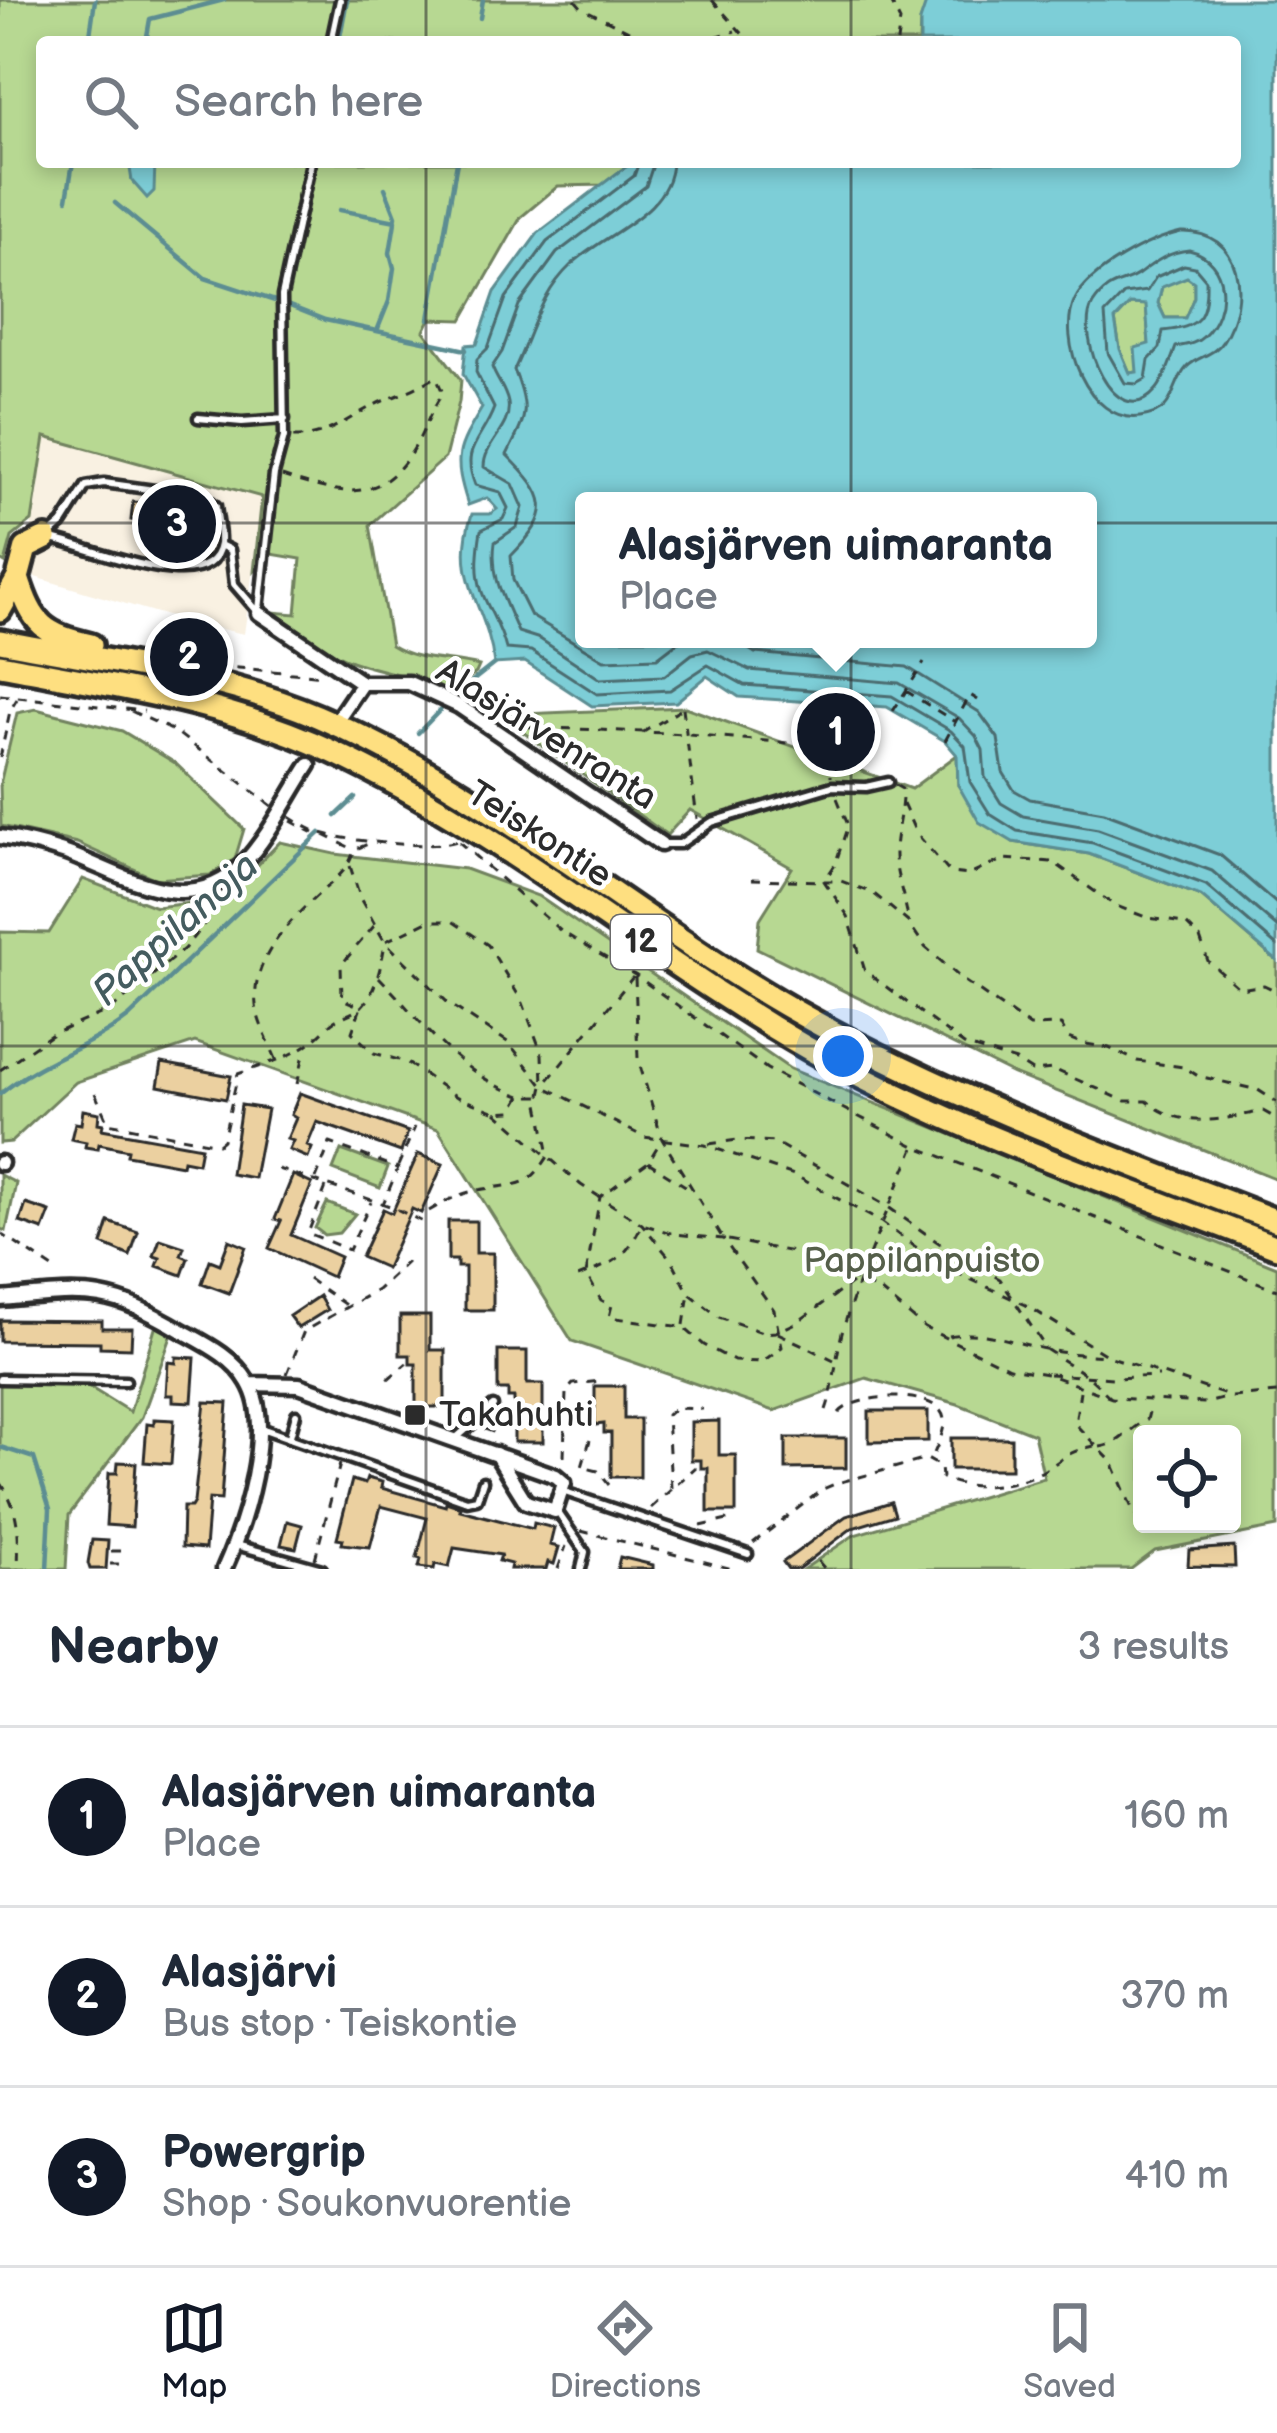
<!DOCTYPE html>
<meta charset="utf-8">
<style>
body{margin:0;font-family:"Balsamiq Sans",sans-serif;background:#f2f2f3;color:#1f2937}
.controls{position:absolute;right:36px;bottom:36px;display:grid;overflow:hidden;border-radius:12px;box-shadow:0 6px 18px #0003}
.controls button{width:108px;height:108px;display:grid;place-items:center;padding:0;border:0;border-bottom:3px solid #e0e1e3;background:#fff;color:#1f2937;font:60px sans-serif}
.you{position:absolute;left:843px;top:1056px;width:42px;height:42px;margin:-30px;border:9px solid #fff;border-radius:50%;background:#1a73e8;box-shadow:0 0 0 18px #1a73e833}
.badge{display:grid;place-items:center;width:78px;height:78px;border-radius:50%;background:#111827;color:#fff;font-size:39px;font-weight:700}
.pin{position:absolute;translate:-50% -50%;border:6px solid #fff;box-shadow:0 3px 12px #0006}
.popup{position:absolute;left:575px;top:492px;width:522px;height:156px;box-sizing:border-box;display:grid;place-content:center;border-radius:12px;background:#fff;filter:drop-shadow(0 3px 9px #0005);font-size:39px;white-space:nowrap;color:#747a83}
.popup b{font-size:45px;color:#1f2937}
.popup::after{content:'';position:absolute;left:50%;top:100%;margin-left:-24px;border:24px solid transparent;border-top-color:#fff}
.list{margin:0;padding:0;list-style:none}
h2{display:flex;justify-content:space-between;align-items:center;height:156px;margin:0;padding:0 48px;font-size:51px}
h2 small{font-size:39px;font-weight:400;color:#747a83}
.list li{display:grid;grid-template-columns:78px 1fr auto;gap:36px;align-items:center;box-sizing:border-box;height:180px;padding:0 48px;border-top:3px solid #e0e1e3}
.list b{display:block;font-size:45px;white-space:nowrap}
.list p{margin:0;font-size:39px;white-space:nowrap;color:#747a83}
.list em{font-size:39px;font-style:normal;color:#747a83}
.icon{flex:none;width:66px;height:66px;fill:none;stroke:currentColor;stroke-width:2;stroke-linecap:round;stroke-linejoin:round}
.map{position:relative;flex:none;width:1277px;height:1569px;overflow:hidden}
.search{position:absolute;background:#fff;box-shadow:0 6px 18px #0003;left:36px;right:36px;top:36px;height:132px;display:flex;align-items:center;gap:30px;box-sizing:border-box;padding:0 42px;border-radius:12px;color:#747a83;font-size:45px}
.sheet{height:696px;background:#fff}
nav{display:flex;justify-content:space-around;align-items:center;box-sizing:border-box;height:168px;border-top:3px solid #e0e1e3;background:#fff;font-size:33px;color:#747a83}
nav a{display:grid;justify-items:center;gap:6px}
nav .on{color:#111827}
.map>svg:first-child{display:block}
</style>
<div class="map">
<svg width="1277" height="1569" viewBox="0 0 1277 1569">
<rect width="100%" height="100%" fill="#fff"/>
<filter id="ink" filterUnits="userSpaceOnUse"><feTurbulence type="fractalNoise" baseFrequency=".00833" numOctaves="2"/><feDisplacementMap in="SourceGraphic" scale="24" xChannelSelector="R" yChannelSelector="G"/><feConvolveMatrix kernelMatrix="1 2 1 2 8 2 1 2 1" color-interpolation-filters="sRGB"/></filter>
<g filter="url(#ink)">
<path fill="#f9f1e2" d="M44,437l219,60 -19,137 -60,-13 -149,-44 -4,-10 1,-46z"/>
<path fill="#b7d892" stroke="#71825e" stroke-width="3" fill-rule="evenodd" d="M0,0h928l-8,21 -1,21h-877v120h594l-31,23 -47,1 -37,31 -59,103 -32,-1 -6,12 37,49 -2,22 -14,56 -75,67 21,120c27,17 56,13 88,21l-3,7 -27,20c-33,-19 -69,-20 -103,-34 -28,-12 -51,-29 -75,-47l25,2 5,-55 -29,-5 -18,18 8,-75 -217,-60 -13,84 -20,16 -7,26 -5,-3z
M1188,276l6,6v15l-9,21h-20l-7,-15 4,-17z
M1130,304h16l3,40 -12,28 -7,1 -10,-24 -5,-30z
M685,707l226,82 46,-34 1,30 55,57 76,12 112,42 76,65v218l-264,-105 -256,-126 3,-29 32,-51 -102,-58 -23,25 -168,-120z
M36,709l86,22 53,32 69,66 -9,30 -25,16 -54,4 -79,-36 -76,-17 -1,-42 17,-71z
M280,842l55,12 130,15 73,27 252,173 487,198v260l-122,24 -24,18h-327l50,-34 190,-57 -10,-44 -76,-30 -92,-26 -92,33 -202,-70 -134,-212 -243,-87 -119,40 -65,60 -11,1v-211l49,1 34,-54 73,28 69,-8zM1142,1434h90v90h-90z
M341,1150l47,17 -8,21 -47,-18z
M0,1175l16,8 -10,48 -6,-2z
M327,1203l28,11 -16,19 -15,2 -9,-7z
M156,1325l16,9 -30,83 -73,98 -3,54h-66v-185l86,1 44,27z"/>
<path fill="#7dced7" stroke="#5c8d92" stroke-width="3" fill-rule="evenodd" d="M927,0h350v961l-76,-65 -112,-42 -76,-12 -34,-20 -21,-37 -1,-30 -12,-14 -58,-34 -148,-10 -32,-21 -31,26 -84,4 -67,-44 -31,2c-6,-58 -44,-84 -22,-150h18l7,-5 -10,-11 -19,7c-15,-48 -12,-54 14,-97l-19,-34 3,-29 11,-1 18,-52 43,-59 83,-63 14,-8h600v-120h-315v-21zM1187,277l7,5v15l-9,21h-20l-7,-15 4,-16zM1130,304l16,1 3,39 -14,4 2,24 -7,1 -10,-24 -5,-29zM1088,501v138h-504v-138z
M129,162h26l-1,29 -7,7 -15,-17z"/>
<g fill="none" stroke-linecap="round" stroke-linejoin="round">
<path stroke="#4c6c70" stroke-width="3" d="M639,162l-5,14 -87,66 -41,56 -18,50 -11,11 -1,13 18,36c-12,33 -34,40 -19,77l25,7 8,16 -5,11 -22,11c-3,19 -6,42 1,62 7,19 19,35 24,57l25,2 66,43 73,-4 38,-25 36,20 148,11 59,35 14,15 5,36 20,32 27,17 76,12 113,42 71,61
M654,162l-8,24 -89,67 -38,52 -17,47 -10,15c4,12 14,23 16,36 4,25 -24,40 -24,64l29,17 10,23 -6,20 -22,15c-5,36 10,58 23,90l22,7 60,40 64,-3 28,-22 16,-4 41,20 150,13 60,35 17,18 7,14 2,27 16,26 22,13 75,13 114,42 65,56
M672,162c-2,52 -68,71 -101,103 -31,29 -39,68 -57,105 17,42 12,46 -7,85 42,42 48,56 4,101l2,24 18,36 73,44 53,-2 25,-19
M1181,232c62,-2 69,67 42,109 -9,15 -26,15 -36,26 -18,20 -9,45 -47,50 -52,7 -84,-78 -65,-117 14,-30 75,-61 106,-68z
M1189,250c40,9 42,61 14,87 -7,7 -18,8 -27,10 -5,13 -11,33 -20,43 -41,47 -82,-55 -63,-86 16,-25 31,-19 46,-30 16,-12 29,-22 50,-24z
M1184,265l11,2 11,13c1,39 -7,47 -43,51l-3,17 -11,12 -3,19 -9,5 -12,-1 -17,-30 -3,-39 19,-20 23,-3 9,-14z
M733,639l22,14 152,14 72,45 19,26 5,34 11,18 16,9 74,13 116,43 57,49"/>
<path stroke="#5c8d92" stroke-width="4.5" d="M480,18l3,-18
M89,42l6,-42
M146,42l4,-23 74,-19
M339,42l8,-42
M67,199l6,-37
M115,203l90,75 70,23
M339,210l57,11
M287,305l38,15 141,30
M429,319l28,-157
M377,331l12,-30 5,-33 -4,-15 6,-37 -11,-28
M452,697l42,-33
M418,733l26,-27
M336,816l19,-18
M0,1094c39,-33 89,-46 129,-77l191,-184
M0,1447l34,11 16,51 -3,60"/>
</g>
<path fill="#ebd0a0" stroke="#2b2b2b" stroke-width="3" d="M149,497l15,2v7l30,4 2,17 6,1 -1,11 -39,-1v-3l-27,-3 1,-11 -5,-1 2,-18 16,1z
M162,1063l69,13 -5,23 -68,-13z
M300,1093l108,39 -7,20 -84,-30 -10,24 5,2 -4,10 -19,-8 4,-9 -6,-2 9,-21 -5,-3z
M241,1105l26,4 -13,69 -23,-4z
M83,1110l16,3 -1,10 5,1 -1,5 99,18 -3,16 -15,-3 -1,5 -55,-10 1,-5 -29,-6 -1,5 -13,-2 1,-5 -15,-3 4,-16 6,1z
M418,1154l25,10 -22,49 -9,-4 -26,59 -25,-11 22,-48 9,4z
M293,1175l19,9 -21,51 49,22 -8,20 -63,-29 12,-27 -6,-2z
M26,1204l24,8 -7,18 -23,-8z
M448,1221h28v32h17v57h-28v-43h-8v-7h-9z
M109,1222l29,10 -8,24 -28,-12z
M160,1239l24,8 -3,8 7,3 -6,17 -25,-9 3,-8 -6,-2z
M229,1240l17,7 -17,46 -27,-10 8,-23 10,4z
M319,1296l8,14 -29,18 -9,-12z
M400,1316h30v34h15v57h-29v-43h-6v-9h-10z
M0,1320l102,1v7h30l-1,20 -31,-1v-5l-100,-1z
M498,1351h29v33h16v58h-29v-44h-6v-8h-10z
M176,1357l19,1 -3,44 -19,-1v-6h-7l2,-33 8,1z
M595,1386h29v33h16v58h-29v-44h-7v-9l-9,1z
M205,1402l23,1 -7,97 -12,-1 -4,50 -23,-2 1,-40h8l3,-5z
M869,1411h59v30l-59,1z
M154,1419l20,1 -3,44 -27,-2 3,-38 7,1z
M719,1421v34h17v57h-28v-44h-7v-8h-10v-38z
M786,1438h60v30l-60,1z
M951,1438h60v31h-60z
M118,1462l18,1 -4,64 -26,-2 3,-52h8z
M367,1478l15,4 -1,6 64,18 1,-4 15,5 -1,3 73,19 1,-6 20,5 -4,17 9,2 -5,17 -6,-2 -2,7h-36l1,-5 -12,-3 2,-6 -47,-7 -5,19 -14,-3 -1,5 -15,-2 2,-8 -4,-1 10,-40 -46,-12 -11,41 -28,-3 1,-5 -6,-1 15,-58 13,4z
M891,1502l4,13 -43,13 -54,41h-10l-5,-7 63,-46z
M287,1521l15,4 -6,23 -15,-3z
M92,1540l16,1 -2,28h-16l-2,-6z
M1234,1547l1,20 -47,-1 1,-16z
M620,1557l33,8v4h-36z"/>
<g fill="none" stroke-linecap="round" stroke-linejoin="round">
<g stroke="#2b2b2b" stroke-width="15">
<path id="lane" d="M331,42l9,-42
M198,418l44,4 43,-3
M104,483l101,14 11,9c1,11 5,27 4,38 -9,60 -139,-2 -174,-6l16,-14 24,-38z
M220,545l10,5 4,34 25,29
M259,610l15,-136 10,-37 -2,-141 29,-134
M661,844h19l32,-22 120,-36 34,1 22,-5
M0,1379l126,2
M261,1428l206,73 10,-2 6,-18
M290,1436l6,-22
M455,1439l38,-33
M562,1491l186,63
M556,1510l29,42 -4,17
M236,1545l86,24"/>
</g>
<g stroke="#2b2b2b" stroke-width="21">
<path id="street" d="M259,613l103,70
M341,714l21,-31h47l50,23 202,138
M0,837c21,3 42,8 63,15 58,20 123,69 179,13 27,-28 46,-68 67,-100
M0,1163h1
M0,1299c87,-8 106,-13 184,33 24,13 50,26 64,50 28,46 -4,142 -24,187
M249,1384l50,1 257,91 8,7 -9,28 -29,-9 -30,-48"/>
</g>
<g stroke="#2b2b2b" stroke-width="30">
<path id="highway" d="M18,578c15,47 25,56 73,67
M0,610l18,-32 8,-30 20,-10
M0,641c106,21 217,33 317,75 179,77 325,211 494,304 148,82 309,140 466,201
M0,665c112,21 228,37 333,87 175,82 323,212 492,306 142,78 301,130 452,189"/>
</g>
<path stroke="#2b2b2b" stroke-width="3" stroke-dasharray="9 9" stroke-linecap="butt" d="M575,0l7,8 65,32 17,2
M712,0l38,42
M890,0l10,21 -3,21
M698,42l37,-11
M282,476c59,19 99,30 134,-31 10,-18 15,-36 27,-52l-7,-16c-18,10 -34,17 -53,24 -31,13 -55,38 -91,36
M183,655l45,12 97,9
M906,691l49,31
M0,695l144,16
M683,708l14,111
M131,711l45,21 96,74
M893,711l31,-48
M509,726l179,8 123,11 20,17v15
M642,733l38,-23
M945,741l25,-46 8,5
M0,758l10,-47 7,-12
M895,785l7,4c1,21 -6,40 -7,61 -1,24 10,46 13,69
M837,798l11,27 -13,40 -11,16h17l32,12 35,29 17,25 39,34 66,45 31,-1 7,13 13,5 28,5 28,13 47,6 14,9 60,14 19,12
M903,804l13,29 34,40 19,2 35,-16 49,3 61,43 34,13 37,5 15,15 8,23 32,28 24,-4 13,6
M290,817c8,5 17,11 25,14 25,10 119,19 142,10
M291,821l23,12
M324,835l29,14
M459,842l103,90 73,43 132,94 148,77 362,144
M350,866l11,34 24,42 63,61 61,40 34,43 101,51 61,8 89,30 87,47 61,44 84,39 82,51 124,41 45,-4
M752,879l72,2 24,35 17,55 99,74 52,16 16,10 21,-2 72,32h22c35,29 74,19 116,10l14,8
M374,926l-33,39 1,34 19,8 -9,25 22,21 32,9 51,35 39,15 16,-1 9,-15h19
M386,941l42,-20h24l36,24 35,58 19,51 1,31
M379,977c45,47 78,96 142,119
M635,977l3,82 24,80 61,100 75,14 83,39 44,36 84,40 38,6 65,24 94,5 20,-5
M276,1059c-7,-17 -18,-36 -20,-54 -5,-45 33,-84 64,-112 15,-14 29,-23 34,-43l21,-9
M0,1070l51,-35 61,-26 72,-60 44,-55
M297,1084l8,-34
M95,1093l13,30 110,21 5,-4 15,-66c38,-14 63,-18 91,-49 9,-9 24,-10 33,-19 14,-14 20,-44 23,-63
M496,1112l85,73 61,39 31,38 16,31 30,24 46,16 11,-1 20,-9 56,-40
M709,1144l29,-4 36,2 114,65 71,50 41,22 47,71 42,27 21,20
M648,1162l42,27
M398,1166l17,-39
M278,1169l112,37 35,17
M316,1179l14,-36 68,25 -15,36
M326,1187l-18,46 41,17 22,-48
M429,1211c18,-11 34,-19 55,-22 35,-6 44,0 65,-34l-10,-51 4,-18 90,-109
M0,1233l59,39
M578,1277c36,-15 47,-16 64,-53l32,10 49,5 51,71 8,37 -20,15 -28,-1 -30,-16 -21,-18 -74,-10 3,-12 -11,-5 -15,-26 14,-77 48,-35 14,-23
M308,1279l39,27
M684,1325l5,-32
M778,1333l56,27
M949,1336c36,-7 61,6 96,13 19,5 39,5 59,7
M287,1374l17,-43 73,-41 31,-29
M1049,1374l64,4 46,-2
M388,1379l19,-16
M1080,1391l-5,33 37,38 23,53
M826,1410c10,-28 9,-55 18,-84 19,-61 45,-119 70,-178
M839,1413c16,-20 103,-25 105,7 1,12 -8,28 -12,38
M485,1429l16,6
M590,1440l-8,27 16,4 11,14
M1100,1447c22,-3 28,-19 47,-27l4,-16
M564,1457l2,-65 7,-8 27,-3
M0,1482c20,27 19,55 18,87
M671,1488l-4,-73 8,-7 27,1
M651,1508l45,-41
M701,1526l31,-7
M581,1531l152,38
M753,1543l70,-54 14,-6 90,-24 14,8 1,11c29,14 73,8 101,-7 22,-13 23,-19 51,-25
M111,1551h14
M315,1559l25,-95
M818,1561l7,8
M110,1564h12
M558,1569l8,-23"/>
<use href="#lane" stroke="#fff" stroke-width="6"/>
<use href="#street" stroke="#fff" stroke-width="12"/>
<use href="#highway" stroke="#fedf80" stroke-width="21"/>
</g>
</g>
<path fill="none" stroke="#2b2b2b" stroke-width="3" stroke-opacity="0.55" d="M426,0v42M851,0v42M426,162v1407M851,162v1407M0,523h1277M0,1046h1277"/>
<rect fill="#2b2b2b" stroke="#fff" stroke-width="4.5" x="403" y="1403" width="24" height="24" rx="6"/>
<g text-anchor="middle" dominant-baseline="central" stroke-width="9" stroke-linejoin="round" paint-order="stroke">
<rect fill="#fff" stroke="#6b6b6b" stroke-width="3" x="611" y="915" width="60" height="54" rx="9"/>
<g font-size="33" font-weight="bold" fill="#2b2b2b">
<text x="641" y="942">12</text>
</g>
<g font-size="36" fill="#2b2b2b" stroke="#fff">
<text transform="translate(546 735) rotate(32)">Alasjärvenranta</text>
<text transform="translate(539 835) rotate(33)">Teiskontie</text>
</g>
<g font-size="36" fill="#555f4a" stroke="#fff">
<text x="922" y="1261">Pappilanpuisto</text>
</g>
<g font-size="36" fill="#2b2b2b" stroke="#fff" text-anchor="start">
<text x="439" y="1415">Takahuhti</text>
</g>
<g font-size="39" font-style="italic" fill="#445c5f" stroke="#fff">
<text transform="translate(176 930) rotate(-42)">Pappilanoja</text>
</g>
</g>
</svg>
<div class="controls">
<button><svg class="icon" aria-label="locate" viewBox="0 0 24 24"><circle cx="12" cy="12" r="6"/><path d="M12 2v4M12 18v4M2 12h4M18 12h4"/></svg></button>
</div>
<div class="you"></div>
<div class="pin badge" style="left:836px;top:732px">1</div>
<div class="popup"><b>Alasjärven uimaranta</b>Place</div>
<div class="pin badge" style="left:189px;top:657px">2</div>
<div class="pin badge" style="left:177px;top:524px">3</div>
<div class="search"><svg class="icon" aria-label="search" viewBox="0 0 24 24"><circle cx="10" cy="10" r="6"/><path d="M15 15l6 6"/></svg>Search here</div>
</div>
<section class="sheet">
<h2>Nearby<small>3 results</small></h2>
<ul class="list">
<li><span class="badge">1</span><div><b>Alasjärven uimaranta</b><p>Place</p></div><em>160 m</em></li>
<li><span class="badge">2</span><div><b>Alasjärvi</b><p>Bus stop · Teiskontie</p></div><em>370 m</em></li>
<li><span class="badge">3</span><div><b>Powergrip</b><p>Shop · Soukonvuorentie</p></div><em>410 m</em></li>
</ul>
</section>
<nav>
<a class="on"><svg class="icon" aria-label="map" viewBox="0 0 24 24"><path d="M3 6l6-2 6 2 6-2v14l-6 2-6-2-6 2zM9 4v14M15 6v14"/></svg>Map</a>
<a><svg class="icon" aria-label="directions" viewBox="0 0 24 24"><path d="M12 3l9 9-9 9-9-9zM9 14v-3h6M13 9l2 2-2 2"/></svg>Directions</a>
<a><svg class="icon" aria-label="saved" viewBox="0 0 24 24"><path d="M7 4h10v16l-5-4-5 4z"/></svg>Saved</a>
</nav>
